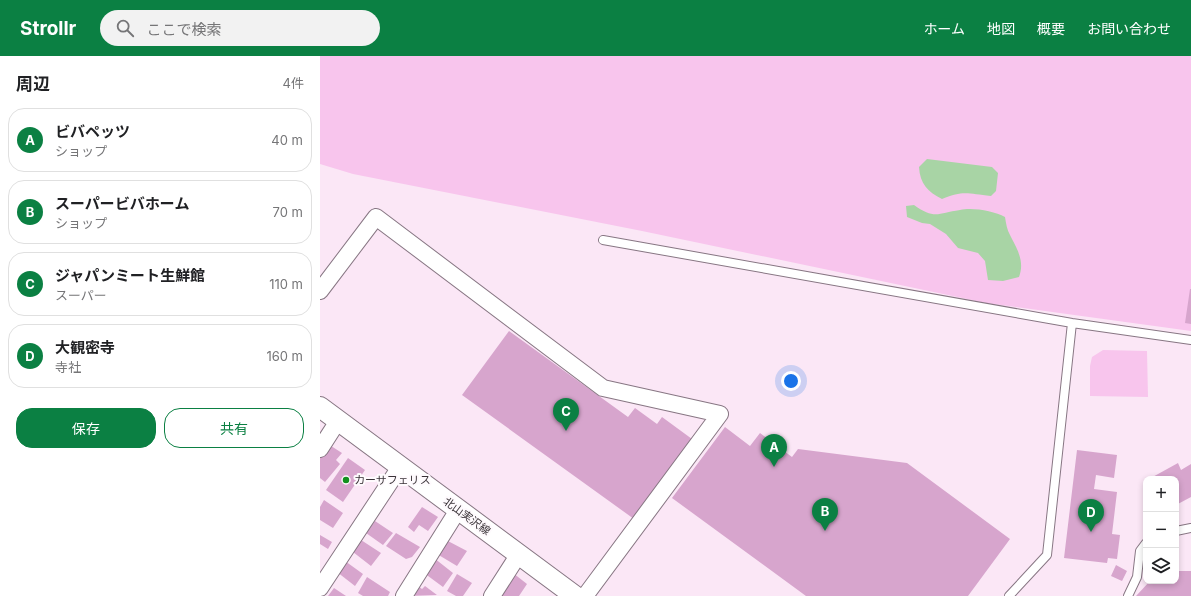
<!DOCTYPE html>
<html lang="ja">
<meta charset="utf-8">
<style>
body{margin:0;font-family:Inter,"Noto Sans JP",sans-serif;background:#f2f2f2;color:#202124}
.controls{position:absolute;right:12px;bottom:12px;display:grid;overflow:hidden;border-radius:8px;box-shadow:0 2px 6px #0003}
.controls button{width:36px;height:36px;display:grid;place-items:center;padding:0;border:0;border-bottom:1px solid #e0e0e0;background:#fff;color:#202124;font:20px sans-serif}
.you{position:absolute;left:471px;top:325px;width:14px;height:14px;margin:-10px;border:3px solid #fff;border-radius:50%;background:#1a73e8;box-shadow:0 0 0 6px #1a73e833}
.badge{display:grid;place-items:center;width:26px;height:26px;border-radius:50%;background:#0b8043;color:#fff;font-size:13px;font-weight:700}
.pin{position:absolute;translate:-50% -33px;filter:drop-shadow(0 1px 2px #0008)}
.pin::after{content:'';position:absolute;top:21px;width:14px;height:12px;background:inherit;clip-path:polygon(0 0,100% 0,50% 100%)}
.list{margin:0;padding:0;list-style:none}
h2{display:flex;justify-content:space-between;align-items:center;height:52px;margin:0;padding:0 16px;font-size:17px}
h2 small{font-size:13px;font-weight:400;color:#757577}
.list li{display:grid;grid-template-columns:26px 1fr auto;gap:12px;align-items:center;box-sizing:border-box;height:64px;margin:0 8px 8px;padding:0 8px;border:1px solid #e0e0e0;border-radius:16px}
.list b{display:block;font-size:15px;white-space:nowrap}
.list p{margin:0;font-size:13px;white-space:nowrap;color:#757577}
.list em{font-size:13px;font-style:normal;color:#757577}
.actions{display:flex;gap:8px;padding:12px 16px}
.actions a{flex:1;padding:9px 0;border:1px solid #0b8043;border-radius:16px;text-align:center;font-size:14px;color:#0b8043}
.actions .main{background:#0b8043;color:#fff}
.icon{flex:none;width:22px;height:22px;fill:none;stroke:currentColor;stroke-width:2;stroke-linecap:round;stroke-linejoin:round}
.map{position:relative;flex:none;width:871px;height:540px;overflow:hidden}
header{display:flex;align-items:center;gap:24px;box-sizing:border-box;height:56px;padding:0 20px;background:#0b8043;color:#fff}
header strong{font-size:19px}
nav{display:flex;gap:22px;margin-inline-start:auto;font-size:14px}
.search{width:280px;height:36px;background:#f2f2f2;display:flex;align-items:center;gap:10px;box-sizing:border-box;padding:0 14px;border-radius:22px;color:#757577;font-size:15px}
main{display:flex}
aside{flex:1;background:#fff}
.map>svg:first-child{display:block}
</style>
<header>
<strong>Strollr</strong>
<div class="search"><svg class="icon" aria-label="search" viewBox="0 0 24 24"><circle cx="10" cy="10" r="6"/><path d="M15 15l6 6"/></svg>ここで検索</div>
<nav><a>ホーム</a><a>地図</a><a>概要</a><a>お問い合わせ</a></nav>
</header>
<main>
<aside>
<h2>周辺<small>4件</small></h2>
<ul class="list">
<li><span class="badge">A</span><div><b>ビバペッツ</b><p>ショップ</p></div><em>40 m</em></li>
<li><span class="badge">B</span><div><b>スーパービバホーム</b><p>ショップ</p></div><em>70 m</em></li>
<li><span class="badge">C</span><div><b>ジャパンミート生鮮館</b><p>スーパー</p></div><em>110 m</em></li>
<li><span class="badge">D</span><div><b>大観密寺</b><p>寺社</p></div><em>160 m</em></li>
</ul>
<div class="actions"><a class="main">保存</a><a>共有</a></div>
</aside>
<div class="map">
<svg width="871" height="540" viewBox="0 0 871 540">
<rect width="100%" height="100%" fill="#fbe7f6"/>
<path fill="#f8c5ed" d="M0,0h871v275l-205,-28 -344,-72 -289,-57 -33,-10z
M783,294l44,1 1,46 -58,-1v-30l2,-9z"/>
<path fill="#a8d4a5" d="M607,103l65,8 6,6 -2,18 -5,5c-23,-2 -27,-6 -49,3 -14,-7 -22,-15 -23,-32z
M594,149c21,15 24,8 46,5 12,-3 34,1 45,7 1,6 2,13 5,18 7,14 15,26 9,42l-16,4 -15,-1 -3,-19 -7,-8 -20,-5 -12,-14 -16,-10 -8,-1 -15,-6 -1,-11z"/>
<path fill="#d7a5cd" d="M870,233h1v35l-6,-1z
M189,275l119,86 7,-9 22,16 5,-7 30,22 -58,80 -172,-124z
M405,371l25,19 10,-13 32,24 6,-8 109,14 103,76 -42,57h-162l-134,-98z
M8,388l14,9 -6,7 4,4 -15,18 -5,-4v-23z
M757,394l40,5 -3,23 -18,-3 -2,14 23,3 -5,42 8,1 -3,24 -9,-1 -1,5 -43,-5z
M28,402l17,12 -22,32 -17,-12z
M858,407l3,7 10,-6v33l-15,8v-26h-27z
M4,444l19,13 -10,15 -13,-8v-13z
M102,451l16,10 -10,14 -9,-6 -5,7 -6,-5z
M55,465l18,12 -10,12 -17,-12z
M76,477l24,14 -8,10 -6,2 -20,-13z
M0,479l12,7 -4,7 -8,-5z
M41,484l20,13 -10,13 -18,-14z
M126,484l21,11 -10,15 -20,-12z
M114,502l19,15 -10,14 -19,-14z
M25,505l18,13 -8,12 -18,-14z
M796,509l11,6 -5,10 -11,-5z
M856,515h15v25h-55l14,-15h26z
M193,517l14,11 -8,12h-21z
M137,518l15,9 -9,13h-7l-9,-5z
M47,521l23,15 -2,4h-25l-5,-3z
M96,528l6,5 3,-3 12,9 -29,1z
M14,532l12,8h-18z"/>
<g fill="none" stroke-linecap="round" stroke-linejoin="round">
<g stroke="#877683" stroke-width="10">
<path id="service" d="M283,184l469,83 119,17
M856,475l15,-3
M689,540l38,-41 25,-232
M808,540l9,-19 3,-26 6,-8"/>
</g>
<g stroke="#877683" stroke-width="18">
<path id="minor" d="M0,235l56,-74 227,171 117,26 -135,182
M0,393l18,-28
M0,532l80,-121
M84,540l54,-86
M172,540l27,-42"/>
</g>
<g stroke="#877683" stroke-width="22">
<path id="tertiary" d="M0,351l255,189"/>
</g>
<use href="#service" stroke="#fff" stroke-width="8"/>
<use href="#minor" stroke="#fff" stroke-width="16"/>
<use href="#tertiary" stroke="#fff" stroke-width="20"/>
</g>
<circle fill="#11901e" stroke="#fefafd" stroke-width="1.5" cx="26" cy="424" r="4"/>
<g text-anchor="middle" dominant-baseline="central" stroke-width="4" stroke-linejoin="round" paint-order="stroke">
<g font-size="11" fill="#393237" stroke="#fefafd" text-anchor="start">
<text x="34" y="424">カーサフェリス</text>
</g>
<g font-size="11" fill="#393237" stroke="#fefafd">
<text transform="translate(147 460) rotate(36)">北山実沢線</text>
</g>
</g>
</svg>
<div class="controls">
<button>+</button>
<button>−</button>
<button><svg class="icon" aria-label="layers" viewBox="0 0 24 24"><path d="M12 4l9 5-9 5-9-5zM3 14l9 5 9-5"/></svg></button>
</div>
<div class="you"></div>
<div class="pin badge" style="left:454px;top:411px">A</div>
<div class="pin badge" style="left:505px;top:475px">B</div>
<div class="pin badge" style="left:246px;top:375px">C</div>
<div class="pin badge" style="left:771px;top:476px">D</div>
</div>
</main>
